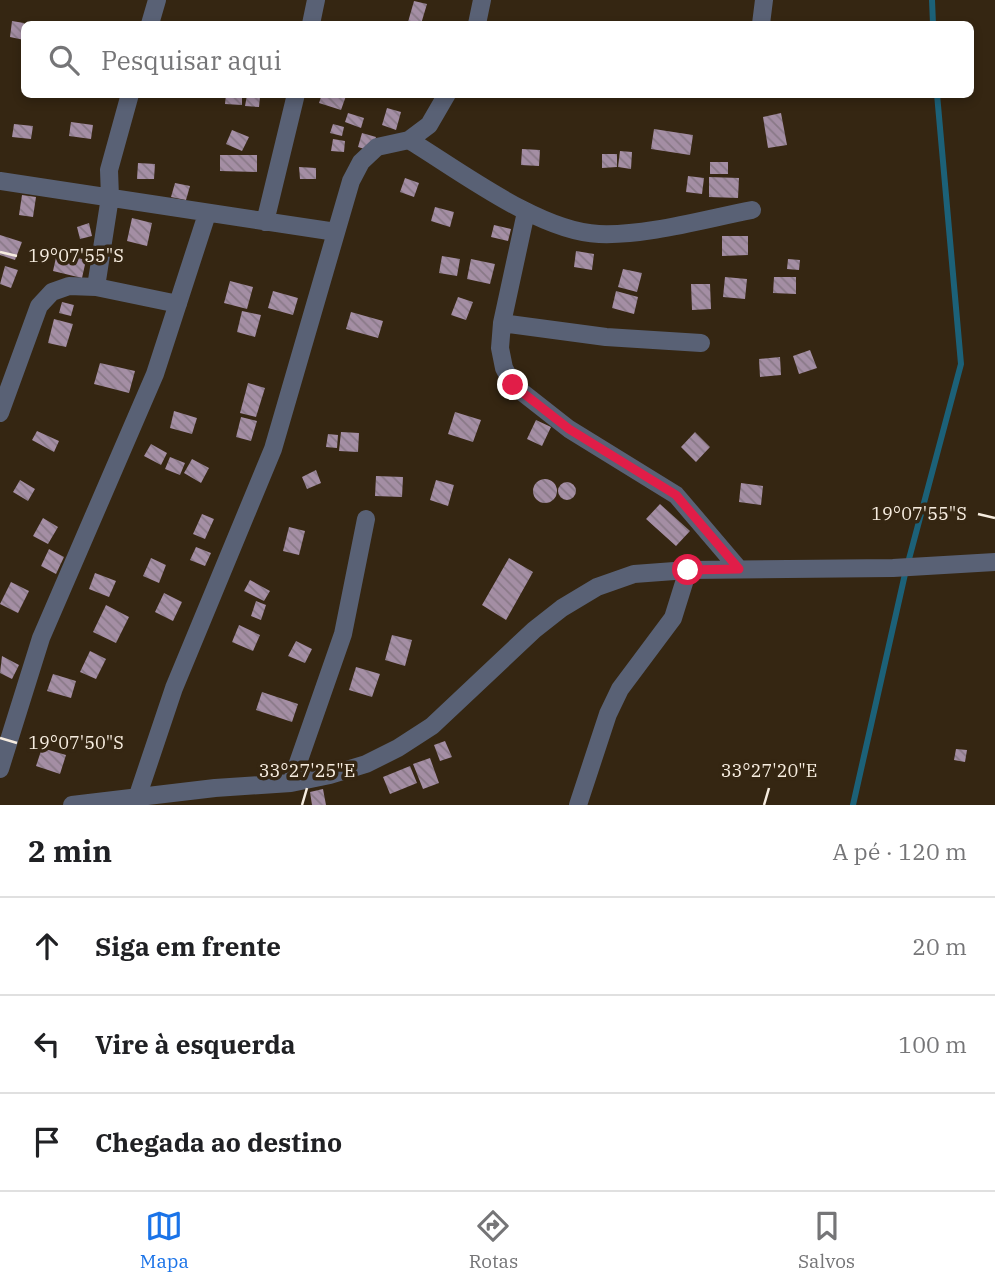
<!DOCTYPE html>
<html lang="pt">
<meta charset="utf-8">
<style>
body{margin:0;font-family:"IBM Plex Serif",serif;background:#f6f6f6;color:#202124}
.stop{position:absolute;width:21px;height:21px;margin:-16px;border:5px solid #e11d48;border-radius:50%;background:#fff}
.stop.end{background:#e11d48;border-color:#fff;box-shadow:0 2px 7px #0008}
.list{margin:0;padding:0;list-style:none}
h2{display:flex;justify-content:space-between;align-items:center;height:91px;margin:0;padding:0 28px;font-size:30px}
h2 small{font-size:23px;font-weight:400;color:#757577}
.list li{display:grid;grid-template-columns:46px 1fr auto;gap:21px;align-items:center;box-sizing:border-box;height:98px;padding:0 28px;border-top:2px solid #e0e0e0}
.list b{display:block;font-size:26px;white-space:nowrap}
.list em{font-size:23px;font-style:normal;color:#757577}
.icon{flex:none;width:38px;height:38px;fill:none;stroke:currentColor;stroke-width:2;stroke-linecap:round;stroke-linejoin:round}
.map{position:relative;flex:none;width:995px;height:805px;overflow:hidden}
.search{position:absolute;background:#fff;box-shadow:0 4px 10px #0003;left:21px;right:21px;top:21px;height:77px;display:flex;align-items:center;gap:18px;box-sizing:border-box;padding:0 24px;border-radius:10px;color:#757577;font-size:26px}
.sheet{height:385px;background:#fff}
nav{display:flex;justify-content:space-around;align-items:center;box-sizing:border-box;height:98px;border-top:2px solid #e0e0e0;background:#fff;font-size:19px;color:#757577}
nav a{display:grid;justify-items:center;gap:4px}
nav .on{color:#1a73e8}
.map>svg:first-child{display:block}
</style>
<div class="map">
<svg width="995" height="805" viewBox="0 0 995 805">
<defs>
<pattern id="building-back-hatch" width="6" height="6" patternUnits="userSpaceOnUse" patternTransform="scale(1.75)"><rect width="6" height="6" fill="#a48ea4"/><path d="M-1 5l2 2M0 0l6 6M5-1l2 2" fill="none" stroke="#897987"/></pattern>
</defs>
<rect width="100%" height="100%" fill="#352612"/>
<g fill="none" stroke-linecap="round" stroke-linejoin="round">
<path stroke="#1c6178" stroke-width="6" d="M932,0l1,24
M853,805l52,-231 56,-210 -24,-270"/>
</g>
<path fill="url(#building-back-hatch)" d="M414,1l13,3 -6,20 -13,-2z
M12,21l12,2v17l-14,-3z
M226,94h16v11l-17,-1z
M322,94l24,2 -5,14 -22,-7z
M247,95l13,2 -1,10 -14,-1z
M387,108l14,4 -5,18 -14,-5z
M348,113l16,5 -3,10 -16,-6z
M781,113l6,32 -19,3 -5,-31z
M71,122l22,3 -2,14 -22,-3z
M14,124l19,2 -2,13 -19,-2z
M333,124l11,3 -2,9 -12,-3z
M654,129l39,6 -3,20 -39,-6z
M232,130l17,7 -7,14 -16,-7z
M362,133l14,4 -5,14 -13,-4z
M333,139l12,2 -1,11 -13,-1z
M522,149l18,1 -1,16 -18,-1z
M620,151l12,1 -1,17 -13,-2z
M602,154h15v13l-15,1z
M220,155h37v17l-37,-1z
M710,162h18v12h-18z
M138,163l17,1 -1,15h-17z
M299,167l17,1v11h-16z
M688,176l16,2 -2,16 -16,-2z
M709,177l30,1 -1,20 -29,-1z
M405,178l14,5 -5,14 -14,-5z
M175,183l15,3 -4,14 -15,-3z
M22,195l14,2 -3,20 -14,-2z
M435,207l19,5 -4,15 -19,-6z
M132,218l20,5 -5,23 -20,-5z
M89,223l3,13 -12,3 -3,-12z
M494,225l17,4 -3,12 -17,-4z
M0,235l22,7 -7,18 -15,-5z
M722,236h26v19l-26,1z
M576,251l18,3 -2,16 -18,-3z
M57,253l29,7 -4,18 -29,-7z
M442,256l18,3 -3,17 -18,-3z
M471,259l24,5 -5,20 -23,-5z
M788,259l12,1 -1,10 -12,-1z
M5,266l13,4 -7,18 -11,-4z
M623,269l19,4 -5,19 -19,-5z
M725,277l22,2 -2,20 -22,-2z
M774,277h22v17l-23,-1z
M230,281l23,6 -6,22 -23,-6z
M691,284h19l1,25 -19,1z
M273,291l25,7 -5,17 -25,-7z
M616,291l22,6 -4,17 -22,-6z
M458,297l15,5 -7,18 -15,-5z
M62,302l12,3 -3,11 -12,-3z
M242,311l19,4 -6,22 -18,-5z
M351,312l32,9 -5,17 -32,-9z
M54,319l19,5 -7,23 -18,-4z
M810,350l7,18 -18,6 -6,-18z
M780,357l1,18 -21,2 -1,-18z
M100,363l35,8 -6,22 -35,-9z
M248,383l17,5 -9,29 -16,-4z
M174,411l23,7 -5,16 -22,-6z
M455,412l26,8 -8,22 -25,-8z
M241,417l16,4 -6,20 -15,-4z
M536,420l15,7 -9,19 -15,-7z
M37,431l22,10 -5,11 -22,-12z
M341,432l18,1 -1,19 -19,-1z
M695,432l15,15 -14,15 -15,-15z
M328,434l10,1 -1,13 -11,-1z
M151,444l16,9 -6,12 -17,-9z
M170,457l15,6 -5,12 -15,-6z
M192,459l17,9 -8,15 -17,-10z
M316,470l5,13 -14,6 -5,-12z
M376,476l27,1 -1,20 -27,-1z
M533 491a12 12 0 1 1 24 0a12 12 0 1 1-24 0Z
M20,480l15,9 -7,12 -15,-9z
M436,480l18,5 -6,21 -18,-6z
M558 491a9 9 0 1 1 18 0a9 9 0 1 1-18 0Z
M741,483l22,3 -2,19 -22,-3z
M660,504l30,27 -14,15 -30,-27z
M202,514l12,5 -9,20 -12,-5z
M43,518l15,9 -10,17 -15,-8z
M289,527l16,4 -6,24 -16,-4z
M196,547l15,6 -6,13 -15,-6z
M49,549l15,8 -8,17 -15,-8z
M151,558l15,7 -7,18 -16,-7z
M509,558l24,14 -27,48 -24,-15z
M95,573l21,8 -7,16 -20,-8z
M250,580l20,11 -6,10 -20,-10z
M11,582l18,9 -11,22 -18,-9z
M164,593l18,9 -9,19 -18,-9z
M256,601l10,4 -5,15 -10,-4z
M106,605l23,12 -13,26 -23,-11z
M239,625l21,10 -7,16 -21,-9z
M392,635l20,5 -7,26 -20,-6z
M296,641l16,8 -7,14 -17,-7z
M90,651l16,8 -10,20 -16,-7z
M2,656l17,9 -7,14 -12,-6z
M356,667l24,7 -8,23 -23,-7z
M53,674l23,7 -5,17 -24,-7z
M262,692l36,12 -6,18 -36,-12z
M445,741l7,16 -12,4 -6,-16z
M42,748l24,7 -6,19 -24,-8z
M956,749l11,1 -2,12 -11,-2z
M430,758l9,25 -16,6 -10,-25z
M410,766l7,17 -27,11 -7,-17z
M323,789l3,16h-14l-2,-13z"/>
<g fill="none" stroke-linecap="round" stroke-linejoin="round">
<path stroke="#596175" stroke-width="18" d="M150,24l7,-24
M311,24l5,-24
M477,24l5,-24
M761,24l3,-24
M409,140c51,31 131,92 190,94 47,2 106,-15 153,-24
M0,181l336,51
M526,212l-24,111 -2,25 4,20 9,17 56,44 107,66 63,74
M265,222l31,-128
M96,287l14,-90 -1,-27 21,-76
M502,323l104,14 95,6
M0,413l39,-107 13,-14 17,-6 27,1 82,17
M0,769l41,-131 114,-264 52,-160
M291,783l52,-149 23,-115
M137,798l37,-110 99,-239 78,-268 10,-19 16,-15 32,-7 20,-15 18,-31
M72,805l143,-17 76,-5 39,-8 36,-11 32,-16 34,-22 102,-96 28,-22 35,-21 37,-13 54,-4 205,-2 102,-6
M578,805l30,-91 12,-25 53,-71 15,-48"/>
</g>
<g fill="none" stroke-linecap="round" stroke-linejoin="round">
<path stroke="#e11d48" stroke-width="9" d="M513,385l56,44 107,66 63,74 -51,1"/>
</g>
<path fill="none" stroke="#f7ede0" stroke-width="2.5" d="M0,252l17,4M978,514l17,4M0,738l17,5M302,805l5,-17M764,805l5,-17"/>
<g font-size="18" text-anchor="middle" fill="#f7ede0" stroke="#352612" stroke-width="7" stroke-linejoin="round" paint-order="stroke">
<text x="76" y="262">19°07'55"S</text>
<text x="919" y="520">19°07'55"S</text>
<text x="76" y="749">19°07'50"S</text>
<text x="307" y="777">33°27'25"E</text>
<text x="769" y="777">33°27'20"E</text>
</g>
</svg>
<div class="stop" style="left:688px;top:570px"></div>
<div class="stop end" style="left:513px;top:385px"></div>
<div class="search"><svg class="icon" aria-label="search" viewBox="0 0 24 24"><circle cx="10" cy="10" r="6"/><path d="M15 15l6 6"/></svg>Pesquisar aqui</div>
</div>
<section class="sheet">
<h2>2 min<small>A pé · 120 m</small></h2>
<ul class="list">
<li><svg class="icon" aria-label="ahead" viewBox="0 0 24 24"><path d="M12 20V5M6 11l6-6 6 6"/></svg><div><b>Siga em frente</b></div><em>20 m</em></li>
<li><svg class="icon" aria-label="left" viewBox="0 0 24 24"><path d="M17 20v-9H6M10 6l-5 5 5 5"/></svg><div><b>Vire à esquerda</b></div><em>100 m</em></li>
<li><svg class="icon" aria-label="arrive" viewBox="0 0 24 24"><path d="M6 21V4h12l-3 4 3 4H6"/></svg><div><b>Chegada ao destino</b></div></li>
</ul>
</section>
<nav>
<a class="on"><svg class="icon" aria-label="map" viewBox="0 0 24 24"><path d="M3 6l6-2 6 2 6-2v14l-6 2-6-2-6 2zM9 4v14M15 6v14"/></svg>Mapa</a>
<a><svg class="icon" aria-label="directions" viewBox="0 0 24 24"><path d="M12 3l9 9-9 9-9-9zM9 14v-3h6M13 9l2 2-2 2"/></svg>Rotas</a>
<a><svg class="icon" aria-label="saved" viewBox="0 0 24 24"><path d="M7 4h10v16l-5-4-5 4z"/></svg>Salvos</a>
</nav>
